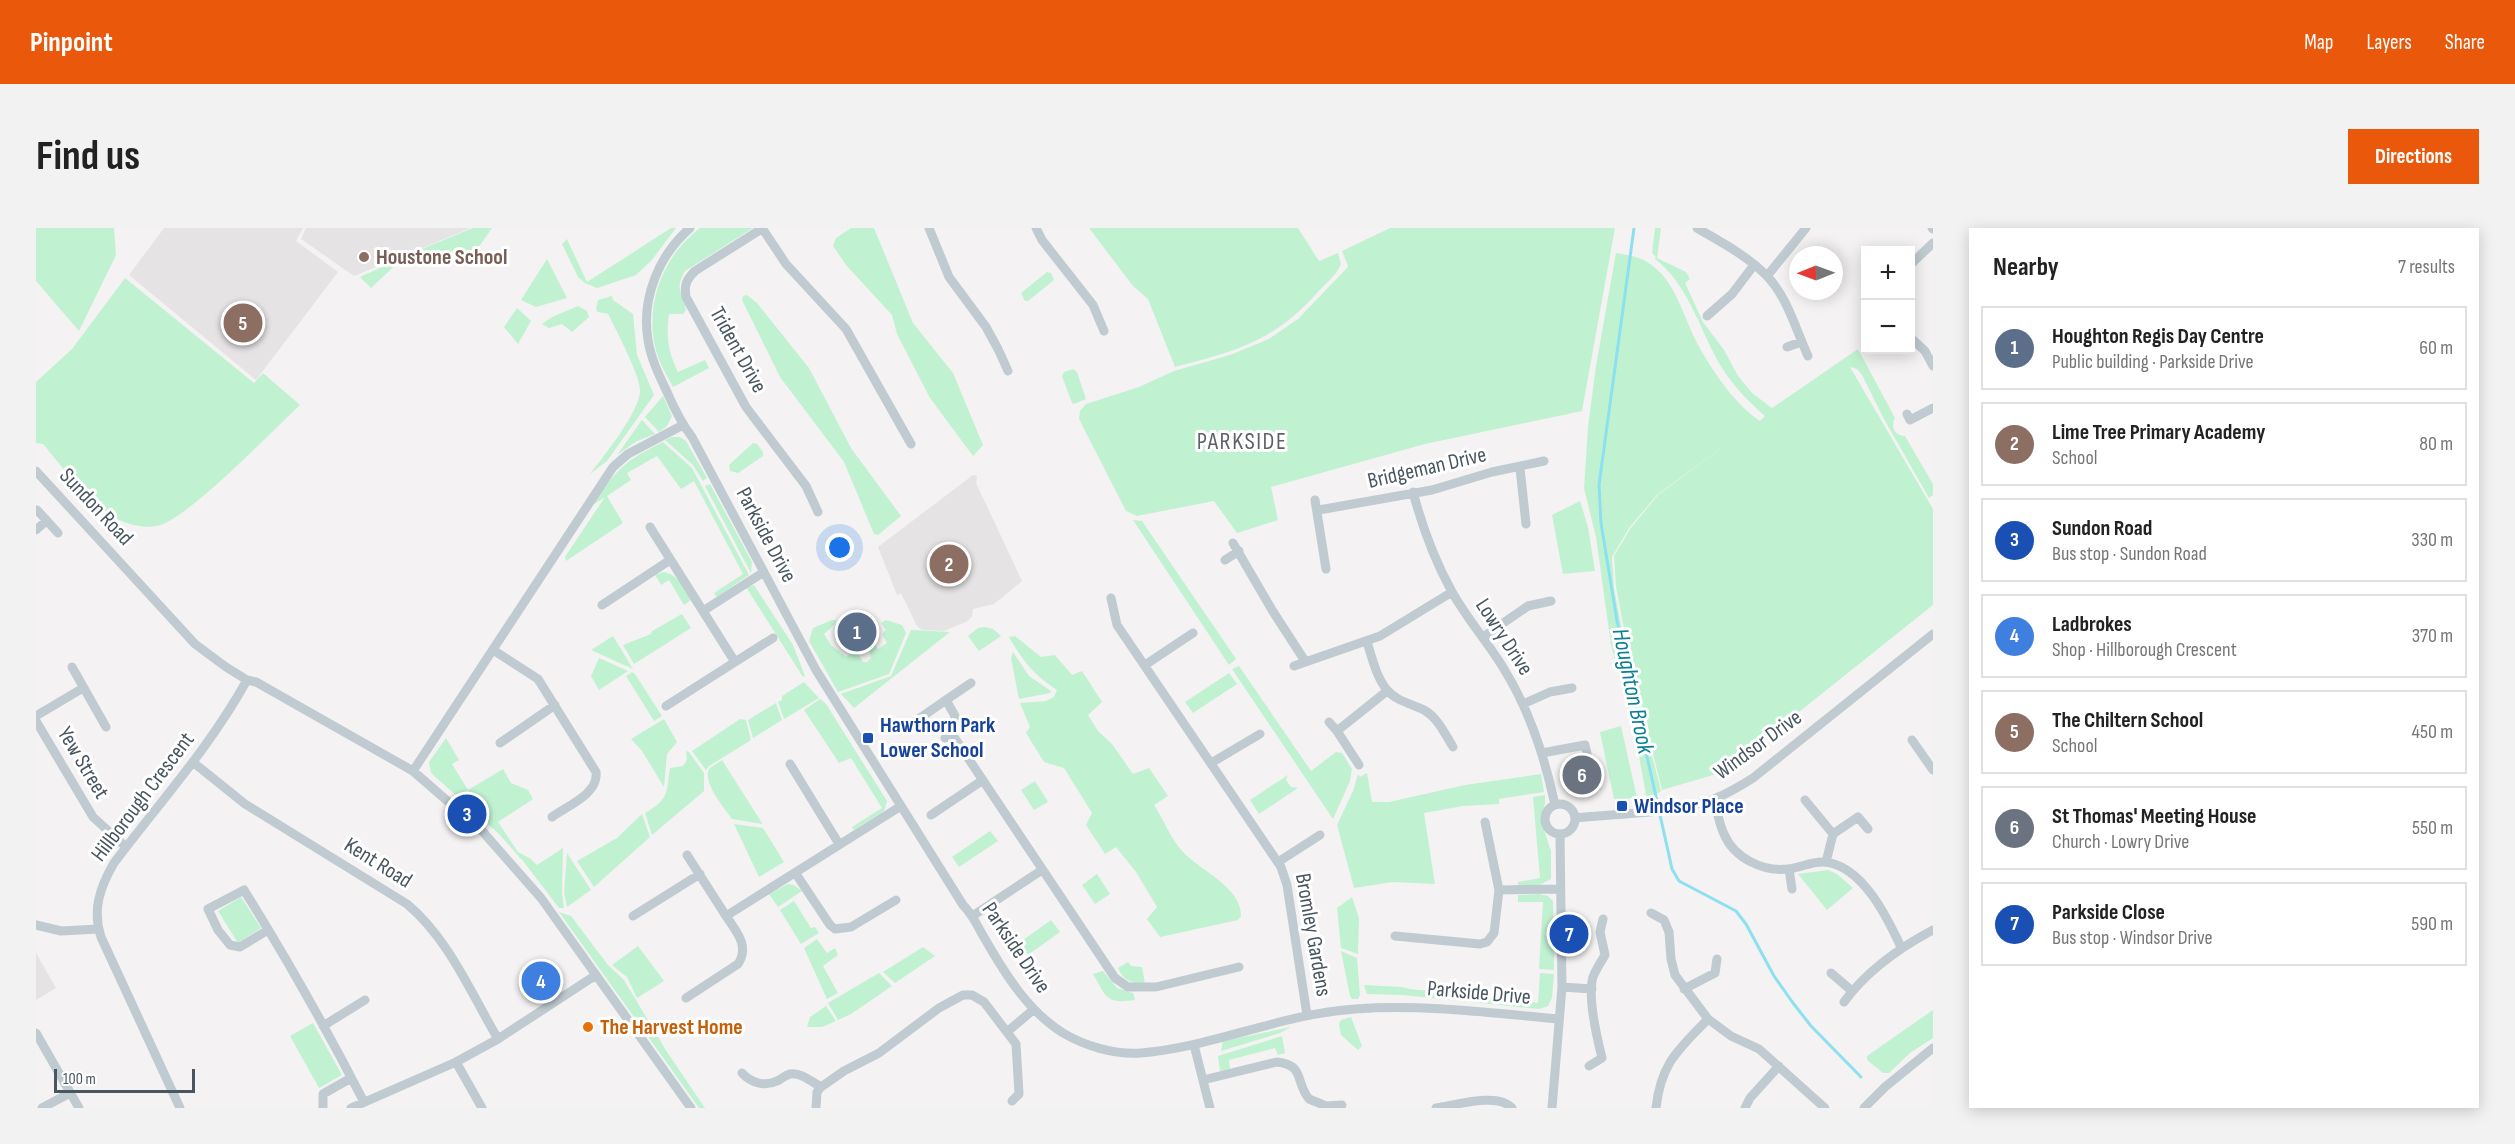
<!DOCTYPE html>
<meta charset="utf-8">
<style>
body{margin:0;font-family:"Sofia Sans Condensed",sans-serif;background:#f2f2f2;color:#222}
.controls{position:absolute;right:18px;top:18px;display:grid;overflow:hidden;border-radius:0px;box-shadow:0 3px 15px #0003}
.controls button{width:54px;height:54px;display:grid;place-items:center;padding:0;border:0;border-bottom:2px solid #e0e0e0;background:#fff;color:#222;font:30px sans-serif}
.compass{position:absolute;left:1753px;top:18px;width:54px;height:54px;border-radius:50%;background:#fff;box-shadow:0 3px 15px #0003;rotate:269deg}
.scale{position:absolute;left:18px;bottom:15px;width:141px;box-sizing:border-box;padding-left:6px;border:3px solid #495660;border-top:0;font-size:16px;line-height:21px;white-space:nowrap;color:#495660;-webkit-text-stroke:4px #fff;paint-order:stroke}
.you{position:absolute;left:804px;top:320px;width:21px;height:21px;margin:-15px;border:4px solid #fff;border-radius:50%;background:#1a73e8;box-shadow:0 0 0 9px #1a73e833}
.badge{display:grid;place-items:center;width:39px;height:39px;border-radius:50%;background:#ea580c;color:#fff;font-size:20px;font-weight:700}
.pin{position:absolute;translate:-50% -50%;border:3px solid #fff;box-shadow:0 2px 6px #0006}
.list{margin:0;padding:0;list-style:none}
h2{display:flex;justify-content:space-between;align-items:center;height:78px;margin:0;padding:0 24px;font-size:26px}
h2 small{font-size:20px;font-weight:400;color:#767676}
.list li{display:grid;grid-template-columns:39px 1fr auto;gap:18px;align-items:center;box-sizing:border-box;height:84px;margin:0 12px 12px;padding:0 12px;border:2px solid #e0e0e0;border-radius:0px}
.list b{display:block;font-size:22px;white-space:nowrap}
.list p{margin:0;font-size:20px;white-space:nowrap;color:#767676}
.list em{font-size:20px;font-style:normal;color:#767676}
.map{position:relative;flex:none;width:1897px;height:880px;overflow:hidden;border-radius:0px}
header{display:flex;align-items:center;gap:36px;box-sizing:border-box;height:84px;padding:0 30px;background:#ea580c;color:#fff}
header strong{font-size:28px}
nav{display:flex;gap:33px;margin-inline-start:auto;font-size:21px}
.intro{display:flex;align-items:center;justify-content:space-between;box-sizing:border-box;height:144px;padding:0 36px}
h1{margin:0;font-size:42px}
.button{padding:15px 27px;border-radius:0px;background:#ea580c;color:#fff;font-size:21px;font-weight:700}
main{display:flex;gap:36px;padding:0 36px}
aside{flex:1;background:#fff;border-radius:0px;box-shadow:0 3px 15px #0003}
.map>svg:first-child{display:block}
</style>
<header>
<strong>Pinpoint</strong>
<nav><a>Map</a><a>Layers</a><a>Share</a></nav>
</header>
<div class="intro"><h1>Find us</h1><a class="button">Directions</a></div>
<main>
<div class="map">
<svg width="1897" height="880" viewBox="0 0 1897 880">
<rect width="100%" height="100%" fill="#f4f2f2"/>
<path fill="#e5e3e4" d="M128,0h139l-7,13 42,31 -82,108 -127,-105z
M270,0h165l-117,48 -53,-37z
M937,247l4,1 -1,7 46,98 -28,23 -21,5 -1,8 -6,5 -22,9 -22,-1 -5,-4 -16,-33 -4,2 -19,-48z
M0,725l20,35 -20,12z"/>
<path fill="#c0f2d1" d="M0,0h78l2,27 -37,76 -43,-50z
M437,0h19l-23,33c-19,-12 -32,-12 -52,-4l-5,-4z
M635,0h5l-25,33 -15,14 -39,13 -12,-5 -7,-6 -16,-33 5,-5 20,43z
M664,0h53l-68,43c-11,20 -2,20 1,39l-3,4h-14c-3,23 -1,37 9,58l27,-12 4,8 -36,19c-5,-10 -11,-19 -15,-30 -16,-47 3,-100 42,-129z
M815,0h23l39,95 40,50 30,72 -10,11 -43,-58 -33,-64 -5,-19 -46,-50 -13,-19 3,-8z
M1053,0h209l21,33 19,-8 3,11c-4,11 -16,20 -24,29 -44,49 -81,58 -142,74l-27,-68 -15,-13z
M1354,0h225l-33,183 -157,33 -154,43 7,33 -41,13 -23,-32 -77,15 -11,-5 -47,-92 1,-8 6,-7 53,-17 35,-16 56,-16 39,-16 29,-20 49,-51 1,-2 -6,-15z
M1619,0h6l-4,30 29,14 4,7 -5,4 18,39 21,28 14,26 14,17 20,15 86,-59 37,69c-5,9 0,18 10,18l28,48v11l-4,3 -45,-79 -22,-44 -5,-6 -7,-2 83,142v96l-194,155 -19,13 -58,17 -32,-130 -14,-73 -2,-31 16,-27 28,-34 81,-60 -82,60 -28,33 -17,29 2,31 14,73 33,130 -14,9 -11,-60 -25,-95 -15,-108 -12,-49 4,-61 8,-61 20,-113c11,2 22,3 31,9 28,16 36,54 50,81 15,27 37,61 63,78l5,-5c-16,-14 -31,-29 -43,-48 -22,-36 -32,-82 -67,-109l1,-2 -4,-4z
M368,29l-33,31 -11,-11z
M511,31l20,39 -31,9 -15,-7z
M1011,44l4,1 3,7 -26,21h-3l-4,-8z
M89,50l129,105 9,-10 37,32c-27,25 -113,115 -143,121 -19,3 -37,-4 -53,-14 -15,-9 -47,-52 -61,-68l-7,-1v-61l36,-33z
M711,67l10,8 52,65 42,80 50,68 -23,19 -4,-1 -30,-72 -64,-85 -38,-77 1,-4z
M576,68l1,4 20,14 4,41 17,40 -47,66 -17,13c13,-17 50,-63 50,-83 1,-14 -25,-63 -32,-77l-10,-2 -2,-3 2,-9z
M542,78l9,5 2,6 -17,15 -10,-8 -13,4 -7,-4 10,-7z
M481,80l14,13 -13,23 -14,-17z
M1037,141l4,3 9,27 -12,5 -2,-1 -10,-27 2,-4z
M627,168l9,20 -5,10 -8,6 -14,-15z
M606,192l13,14 -18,7 -20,14z
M636,209h8l6,4 21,37 -4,3 -10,-16 -28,-25z
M627,214l29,26 57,107 -32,22 -3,-4 29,-19 -49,-93 -13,8 -24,-33 -30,17 4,7 -24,16 16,27 -57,38 -1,-4 40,-60 -12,8c22,-35 33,-45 70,-63z
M717,215l4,1 6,8v4l-25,17 -8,-2 -1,-6z
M674,256l42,78 -1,11 -46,-87z
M1544,273l8,26 7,44 -32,3 -11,-59z
M1097,292l9,1 88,129 6,9 -7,6z
M627,344c15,2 21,16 28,28l-7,5 -15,-25 -8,5 -6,-10z
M718,357l39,60 12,31 -2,1 -57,-90z
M646,386l9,14 -57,36 -11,-19 28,-11 1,-3z
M796,392h4l-1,4 -11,10 7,11 15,12 10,-7 7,12h4l4,-4 -1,-5 -6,-3 10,-7 4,6 9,-6 -5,-9 4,-4 -5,-7 5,-3 16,5 4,8 -17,41 -51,18 -29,-51 4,-13z
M949,399l8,2 8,7 -22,15 -11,-15 10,-8z
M875,402l39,2 -96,76 -13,-14 50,-18z
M577,408l20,33 -42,-19z
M979,408l26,21 14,-2 17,20 10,-4 20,31 -14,13 10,16 14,13 21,30 16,-6 19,28 -14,9c10,15 17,35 30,48 16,17 58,35 57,63l-3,4 -78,17 -13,-18 10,-12 -21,-35 -20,-25 -11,7 -19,-29 6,-12 -28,-45 -20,-6 -18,-29 4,-6 -10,-24 26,-2 8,-4 3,-7c-25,-17 -33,-28 -48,-53z
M977,424l16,24 22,15 -1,2 -31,6 -8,-41z
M563,430l29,13 -29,19 -8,-14z
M1203,438l72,105 25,-19 6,1 10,16 -2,12 -17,38 -101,-150z
M596,444l3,2 27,42 -8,5 -28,-45z
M1193,445l8,11 -44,29 -8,-11z
M768,454l15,16 -35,21 -6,-17 4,-2v-4z
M784,471l6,5 61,97 -3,10 -30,19 -2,-3 30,-19 -31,-50 -12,5 -35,-53z
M740,475l6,17 -29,18 -5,-18z
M628,491l13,23 -10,12 -3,33 -22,-36 -11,-12z
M704,491l6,1 5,20 -42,26 -3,4 -14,-19z
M1585,498l16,72 -23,1 -14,-67z
M410,510l13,22 -7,4 16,26 35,-21 8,14 17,7 5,9 -35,23 20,30 13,7 6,6 26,-17 -1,45 2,15h-5l-36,-47 -24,-27 -68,-61 -2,-11z
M650,523l3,1 15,21v18l-52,44 -7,-22c24,-14 21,-19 25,-45l13,-2 4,-6z
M686,532l40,63v1l-30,-5c-7,-10 -32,-39 -22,-51 3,-3 8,-5 12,-8z
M1331,545l5,29h17l76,-17 76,-11 3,18 -45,7v5l-36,2 -39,7 11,71 -42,-2 -39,6 -17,-63 16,-34 5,-17 2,3z
M1252,547l-2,5 5,7 7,1 -39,26 -9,-14z
M999,553l13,21 -14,8 -13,-20z
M1509,567v8l-4,18 10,30v28l-12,6 -21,1v-4l22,-4 -7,-81z
M606,586l8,23 -56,50 -17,-26 40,-23z
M698,596l29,4 21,34 -25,15z
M954,603l8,10 -39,26 -7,-10z
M531,625l24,37 -24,17 -3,-14z
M1792,642l9,4 16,14 -26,22 -29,-36z
M1061,646l13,20 -15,10 -13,-19z
M752,656l6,1 8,6 -24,16 -9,-13z
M1503,666l9,2 5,5 1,69 -15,-1 4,-67h-25v-7z
M205,669l20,31 -23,15 -20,-32z
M1316,669l7,21 -1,36 -17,-6 -4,-40z
M758,673l17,27 4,-1 4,6 -18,11 -21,-34z
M523,684l12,4 37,49 16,15 43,72 38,56h-6z
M1015,692l9,12 -32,23 -9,-12z
M781,711l10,14 8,-5 3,7 -15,11 15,27 -11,6 -23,-51z
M602,718l26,35 -27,17 -10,-21 -15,-12z
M887,719l12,9 -40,27 -12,-11z
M1305,723l16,7 3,37 -2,4h-6l-2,-3z
M1092,734l3,4 11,1 3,17c-14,-1 -21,-3 -27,-16z
M1067,743l14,17 16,5 2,7c-29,4 -28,-2 -42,-26z
M843,745l13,13 -41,28 -13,6 -10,-17z
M1504,745l14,1 -2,24 -4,8 -9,3 -136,-14 -36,-1 -3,-9 38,2 7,2 86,8 43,6z
M790,778l10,15 -14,6h-15l3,-10z
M1897,782v28l-23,15 -21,20h-6l-16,-13v-4z
M1315,789l11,29 -4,4 -17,-15 -2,-11 2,-4z
M277,795l29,52 -23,13 -29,-52z
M1255,799l-11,6 -59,18 2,-10z
M1246,808l3,17 -7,2 -3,-7 -46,12 1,9 -10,2 -2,-15z"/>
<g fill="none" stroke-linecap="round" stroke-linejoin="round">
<path stroke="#8ce0f0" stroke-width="3" d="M1598,0l-35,257 2,38 16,98 55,248 7,12 57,30 10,13 28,52 19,27 18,23 50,51"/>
<path stroke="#bfcad1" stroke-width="9" d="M654,0c-31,27 -49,70 -42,112 3,19 11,35 19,52 7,16 14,31 25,45l124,233 147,235c11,11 14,21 22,34 20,35 43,72 78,94 22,13 52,22 78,20 72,-6 140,-39 214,-44 68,-5 136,4 204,10
M726,0l24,36 60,65 65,115
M727,0l-68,43c-9,9 -11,14 -9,26l60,110 60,79 12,26
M893,0l20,49 37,50 12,22 10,22
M1000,0l6,12 51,65 11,26
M1661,0c24,14 49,27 69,47 21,21 30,55 42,81
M1896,0l1,1
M1874,37l23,-22
M1731,48l39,-48
M1671,88l25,-22 22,-29
M1874,109l15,14 8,15
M1751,119l14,-5
M1871,186l3,6 23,-12
M1484,240l6,56
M0,243l159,173 31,23 21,13 9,2 157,89 70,61 58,66 150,210
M1377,264c9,34 21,67 38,98 15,28 37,52 53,79 26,42 41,89 51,136
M1279,272l11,69
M1,282l21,23
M1283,282l113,-20 60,-18 52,-11
M614,299l85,135 -69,44
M0,302l10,-9
M1197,315l39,67 33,51
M1189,332l14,-9
M1075,370l6,27 164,242 6,18 20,130
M566,377l68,-45
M667,383l61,-39
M1447,409l45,-31 23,-5
M1331,414c5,15 9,35 20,48 9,11 25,14 37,20 14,8 21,24 29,37
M457,422l45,29 58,93c3,22 -29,34 -44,45
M699,434l38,-24
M1109,437l48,-32
M1258,438l86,-30 72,-44
M36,439l34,60
M910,472l25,-17
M1487,476l27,-12 22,-4
M0,488l47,-28
M0,493l57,96 33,30
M1293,494l8,9
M874,497l36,-25 9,16 -3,18 -7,4
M916,506l163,244 13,9h28l83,-20
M1876,512l21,30
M464,515l55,-38
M1506,525l43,-8 3,13
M158,535l51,41 162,100c41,34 64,89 91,135
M1175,535l49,-29
M754,536l49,80
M1323,537l-22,-34 50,-40
M377,543l200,-304 15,-13 55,-29
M1678,571c3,11 5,25 10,35 10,24 39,38 64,35 12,-1 24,-8 36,-7 38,3 63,55 77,85
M1769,572l28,34
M1509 591a15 15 0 1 1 30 0a15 15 0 1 1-30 0Z
M895,587l52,-35
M1539,590c45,-5 94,-4 136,-18 15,-5 29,-14 42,-22l180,-144
M651,627l39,61
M1242,634l42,-27
M1790,634l7,-28 25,-17 10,12
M1753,641l3,20
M760,646l34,51 5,4 16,-2 45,-27
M1463,662l61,-1
M1615,685l13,7 5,12 2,27 4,16 33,44 23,17 28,13 66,59
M938,687l68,-45
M597,688l67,-42
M0,697l25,6 37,-2
M232,702l-28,17 -10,-2 -12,-15 -10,-21 36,-19c43,69 83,140 120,212
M1359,708l85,8 7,-2 7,-9 5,-43 -14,-68
M1795,745l21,18
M1526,759l30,2
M1648,761l31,-16 2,-14
M650,770l52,-34c12,-18 -2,-33 -12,-48l175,-110
M1808,774c22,-30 57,-55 89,-72
M287,798l42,-26
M971,804l26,-22
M0,805l43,75
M1158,817l16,63
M420,834l26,46
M1553,838l13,-8c-5,-20 -15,-61 -9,-81 3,-8 8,-15 12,-22l-5,-23 3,-13
M706,845c9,10 23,14 35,8 5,-2 8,-6 13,-7 11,-2 22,8 31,13
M1167,852l74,-18c28,3 18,20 32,37l17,7 16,-1
M6,880l28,-15
M144,880l-79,-171c-9,-27 -1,-50 13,-74 46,-61 96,-116 133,-183
M287,880v-14l28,-16
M315,880l105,-46 42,-23 98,-64
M780,880l1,-16 4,-5 23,-16 35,-18 60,-45 24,-13h9l12,7 32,42 3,50 -7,7
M1400,880c20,-3 62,-16 76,0
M1516,880l10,-121 -2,-152
M1620,880c5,-45 22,-58 52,-89
M1709,880l5,-10 29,-32
M1828,880l21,-21 48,-39"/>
</g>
<circle fill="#8d6e63" stroke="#fff" stroke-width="2" cx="328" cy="29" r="6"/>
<g fill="#1a4fb4" stroke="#fff" stroke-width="2">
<rect x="826" y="504" width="12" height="12" rx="3"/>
<rect x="1580" y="572" width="12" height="12" rx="3"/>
</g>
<circle fill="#e8710a" stroke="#fff" stroke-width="2" cx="552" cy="799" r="6"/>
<g text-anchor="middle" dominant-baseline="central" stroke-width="6" stroke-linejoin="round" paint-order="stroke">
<g font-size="22" font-weight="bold" fill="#785e54" stroke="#fff" text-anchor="start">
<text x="340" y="29">Houstone School</text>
</g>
<g font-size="22" fill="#495660" stroke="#fff">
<text transform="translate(702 122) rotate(61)">Trident Drive</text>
<text transform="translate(1391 240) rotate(-13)">Bridgeman Drive</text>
<text transform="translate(60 279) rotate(47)">Sundon Road</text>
<text transform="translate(730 307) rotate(62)">Parkside Drive</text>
<text transform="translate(1468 409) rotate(57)">Lowry Drive</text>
<text transform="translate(1722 517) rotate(-36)">Windsor Drive</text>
<text transform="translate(47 535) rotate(59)">Yew Street</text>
<text transform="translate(107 569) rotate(-53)">Hillborough Crescent</text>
<text transform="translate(342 635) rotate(32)">Kent Road</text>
<text transform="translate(1277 707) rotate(80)">Bromley Gardens</text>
<text transform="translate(980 720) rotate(56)">Parkside Drive</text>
<text transform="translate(1443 765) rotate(5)">Parkside Drive</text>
</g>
<g font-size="22" font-weight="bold" fill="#164399" stroke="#fff" text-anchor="start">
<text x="844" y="497">Hawthorn Park<tspan x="844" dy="25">Lower School</tspan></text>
<text x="1598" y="578">Windsor Place</text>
</g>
<g font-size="22" font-weight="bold" fill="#c56008" stroke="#fff" text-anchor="start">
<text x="564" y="799">The Harvest Home</text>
</g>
<g font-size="24" letter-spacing="1.5" fill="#5e6267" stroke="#fff">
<text x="1206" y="213">PARKSIDE</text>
</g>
<g font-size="24" font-style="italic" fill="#097e94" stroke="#fff">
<text transform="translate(1597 463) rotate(78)">Houghton Brook</text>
</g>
</g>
</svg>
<div class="controls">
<button>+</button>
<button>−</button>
</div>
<svg class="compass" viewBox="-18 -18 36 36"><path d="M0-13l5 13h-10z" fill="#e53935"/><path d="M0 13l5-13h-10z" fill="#767676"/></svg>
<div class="scale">100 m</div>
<div class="you"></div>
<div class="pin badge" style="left:821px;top:404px;background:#5c6f8a">1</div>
<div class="pin badge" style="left:913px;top:336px;background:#8d6e63">2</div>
<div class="pin badge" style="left:431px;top:586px;background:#1a4fb4">3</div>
<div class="pin badge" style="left:505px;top:753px;background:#3f7fe0">4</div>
<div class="pin badge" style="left:207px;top:95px;background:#8d6e63">5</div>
<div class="pin badge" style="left:1546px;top:547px;background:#6b7280">6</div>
<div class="pin badge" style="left:1533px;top:706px;background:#1a4fb4">7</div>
</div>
<aside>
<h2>Nearby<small>7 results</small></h2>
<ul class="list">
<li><span class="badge" style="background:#5c6f8a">1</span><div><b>Houghton Regis Day Centre</b><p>Public building · Parkside Drive</p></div><em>60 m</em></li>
<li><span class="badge" style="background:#8d6e63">2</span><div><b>Lime Tree Primary Academy</b><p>School</p></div><em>80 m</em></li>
<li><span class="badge" style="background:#1a4fb4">3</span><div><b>Sundon Road</b><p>Bus stop · Sundon Road</p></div><em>330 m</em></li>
<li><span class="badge" style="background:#3f7fe0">4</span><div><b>Ladbrokes</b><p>Shop · Hillborough Crescent</p></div><em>370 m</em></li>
<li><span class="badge" style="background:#8d6e63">5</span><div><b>The Chiltern School</b><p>School</p></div><em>450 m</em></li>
<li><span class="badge" style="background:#6b7280">6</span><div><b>St Thomas' Meeting House</b><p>Church · Lowry Drive</p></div><em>550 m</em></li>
<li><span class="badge" style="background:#1a4fb4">7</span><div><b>Parkside Close</b><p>Bus stop · Windsor Drive</p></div><em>590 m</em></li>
</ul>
</aside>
</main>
